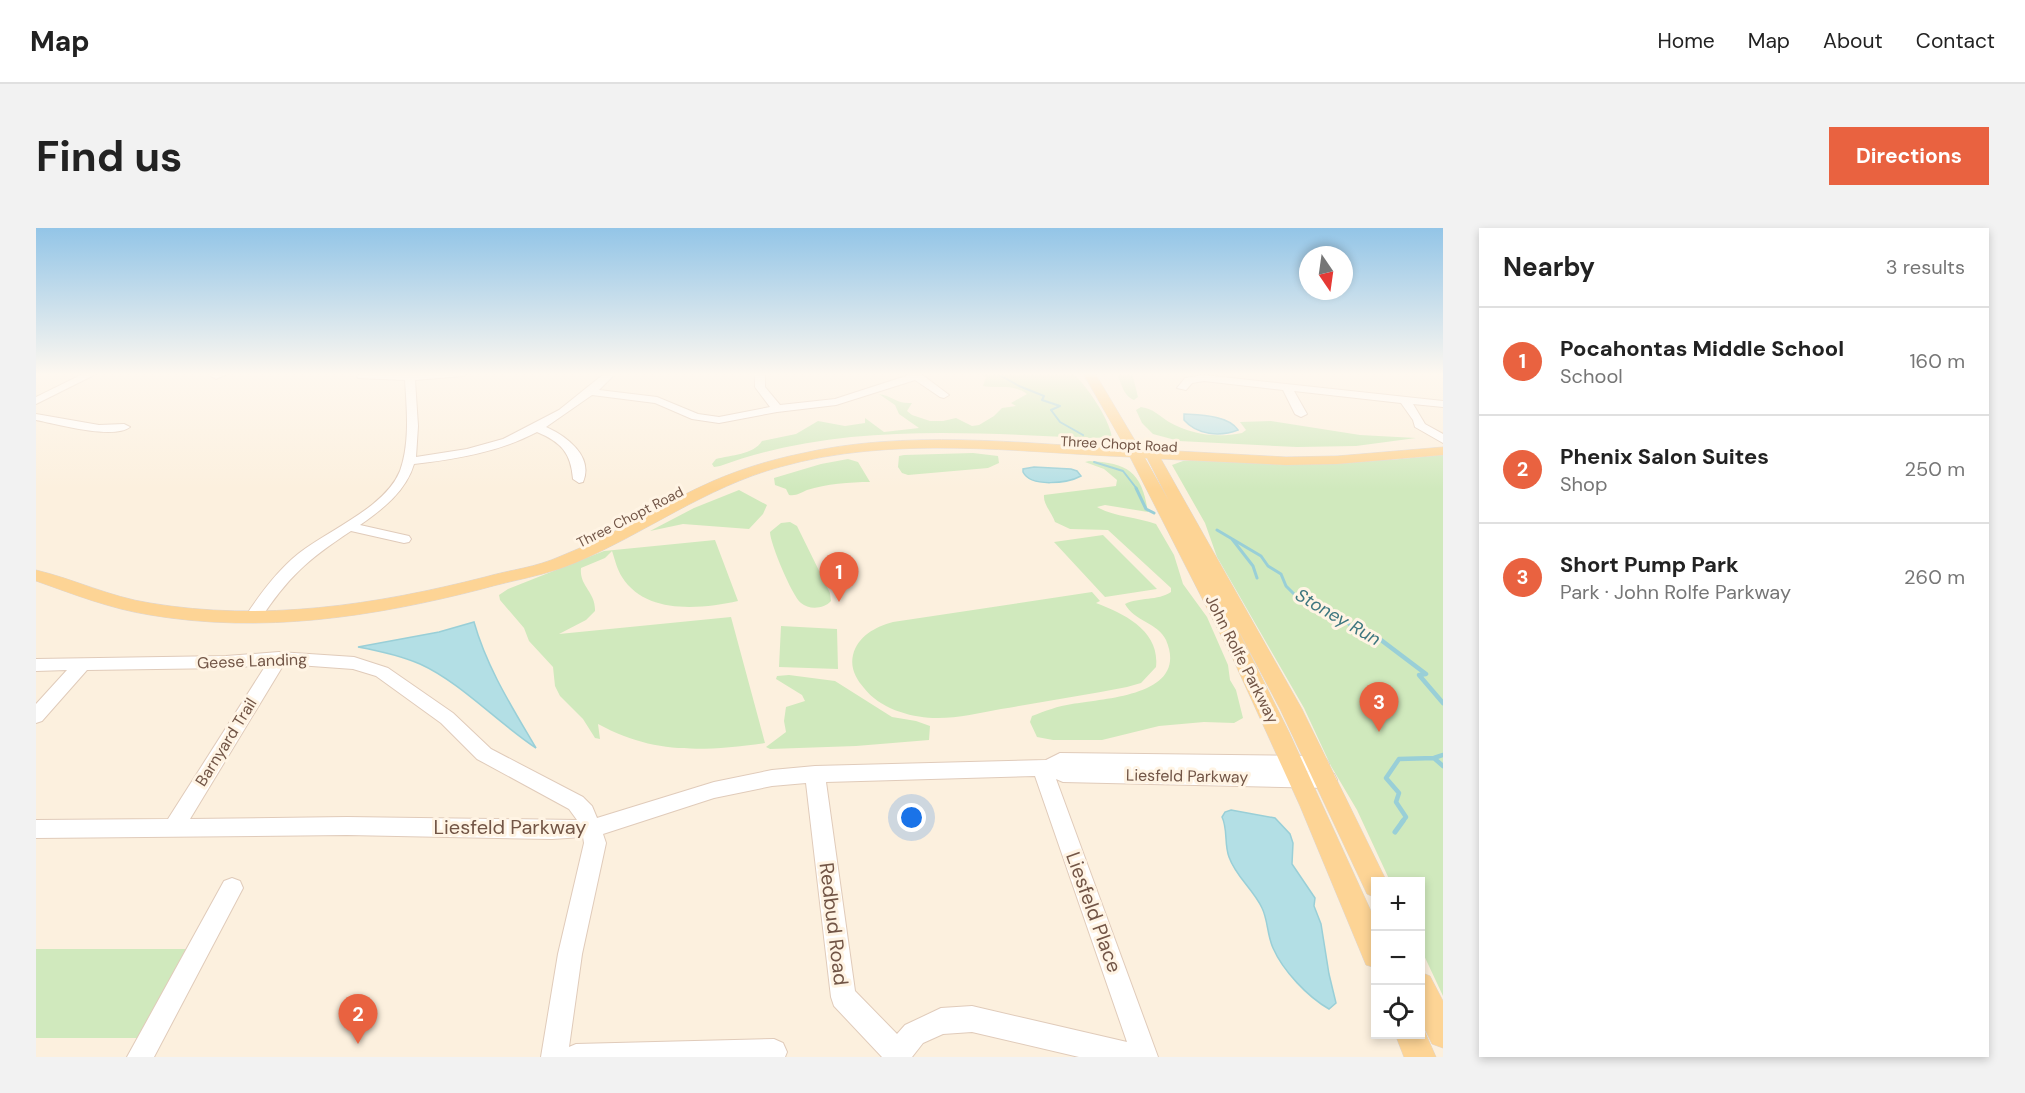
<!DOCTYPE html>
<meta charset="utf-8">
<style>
body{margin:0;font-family:"DM Sans",sans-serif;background:#f2f2f2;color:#222}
.controls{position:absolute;right:18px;bottom:18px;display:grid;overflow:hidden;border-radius:0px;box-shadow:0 3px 9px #0003}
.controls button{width:54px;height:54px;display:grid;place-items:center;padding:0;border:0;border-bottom:2px solid #e0e0e0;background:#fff;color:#222;font:30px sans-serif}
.compass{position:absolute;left:1263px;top:18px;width:54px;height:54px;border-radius:50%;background:#fff;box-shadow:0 3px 9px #0003;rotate:167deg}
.you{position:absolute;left:876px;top:590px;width:21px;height:21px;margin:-15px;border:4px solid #fff;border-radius:50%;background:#1a73e8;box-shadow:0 0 0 9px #1a73e833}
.badge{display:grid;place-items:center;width:39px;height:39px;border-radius:50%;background:#e96240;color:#fff;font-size:20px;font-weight:700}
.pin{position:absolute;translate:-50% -50px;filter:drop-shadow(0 2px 3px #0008)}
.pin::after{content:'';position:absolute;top:32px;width:21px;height:18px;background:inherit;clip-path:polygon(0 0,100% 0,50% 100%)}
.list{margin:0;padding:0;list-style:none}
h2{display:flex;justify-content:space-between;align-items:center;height:78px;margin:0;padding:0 24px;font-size:26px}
h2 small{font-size:20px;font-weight:400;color:#767676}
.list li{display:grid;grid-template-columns:39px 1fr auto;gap:18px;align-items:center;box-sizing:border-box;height:108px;padding:0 24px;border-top:2px solid #e0e0e0}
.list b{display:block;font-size:22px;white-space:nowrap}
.list p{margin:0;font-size:20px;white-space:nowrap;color:#767676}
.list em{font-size:20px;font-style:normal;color:#767676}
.icon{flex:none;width:33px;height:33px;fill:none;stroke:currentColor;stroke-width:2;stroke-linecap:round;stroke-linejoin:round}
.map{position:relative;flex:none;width:1407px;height:829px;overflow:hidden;border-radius:0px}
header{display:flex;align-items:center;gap:36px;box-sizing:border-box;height:84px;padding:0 30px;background:#fff;border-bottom:2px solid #e0e0e0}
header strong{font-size:28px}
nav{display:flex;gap:33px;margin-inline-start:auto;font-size:21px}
.intro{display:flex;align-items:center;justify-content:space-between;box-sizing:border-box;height:144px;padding:0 36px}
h1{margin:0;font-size:42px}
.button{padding:15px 27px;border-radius:0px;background:#e96240;color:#fff;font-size:21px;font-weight:700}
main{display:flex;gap:36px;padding:0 36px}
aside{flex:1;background:#fff;border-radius:0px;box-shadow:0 3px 9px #0003}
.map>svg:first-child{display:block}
</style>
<header>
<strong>Map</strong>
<nav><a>Home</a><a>Map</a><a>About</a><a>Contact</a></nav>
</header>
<div class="intro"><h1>Find us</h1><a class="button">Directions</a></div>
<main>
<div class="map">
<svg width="1407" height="829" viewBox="0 0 1407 829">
<rect width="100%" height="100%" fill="#fcf0de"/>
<path fill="#d0e9bd" d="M942,145h95c14,14 35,43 39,64l-20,1c-123,-5 -253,-16 -372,28l-6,1 -2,-3 4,-5c15,-4 37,-4 46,-18l34,-7 22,-13 27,5 20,-3v-5l19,14 35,-4 -20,-14 -4,-9 -16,-11c14,2 17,10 33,9l-5,8 5,4 18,6h13l13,-3 16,8 7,-1 15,-9 8,-8 14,-2 -5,-3 16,-9c-15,-11 -28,-5 -44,-8l3,-9z
M1080,145h16l6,24 -4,3c-12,-5 -12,-18 -18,-27z
M1105,179c13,2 17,8 28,15 24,13 47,16 73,11l4,-3 -6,-8 31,-1 89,14 56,3 -60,8 -59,1 -118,-6 -26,-7 -11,-11 -6,-13z
M937,225l25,3 1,7 -11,5 -80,7 -6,-2 -4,-6 1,-11 5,-1z
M1407,227v541l-22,-47 -1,-67 -30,-1 -33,-71 -26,-44 -27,-58 -87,-151 -12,-34 -33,-58 11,-4 188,-3 18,2z
M812,231l10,3 12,20c-20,0 -44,2 -63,8 -7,3 -10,6 -18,5l-3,-6 -11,-4 -1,-7 47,-14z
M1053,233c39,2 53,11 59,51l-43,-7 -8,2c17,10 40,10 59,17l18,31 9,29 24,33 21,48 2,15 6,10 7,28 -9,5 -30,-1 -45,4 -57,14h-49l-16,-3 -7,-15 2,-6c13,-5 26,-10 40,-12 32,-6 118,-8 94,-64 -8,-17 -32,-19 -41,-36 14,-7 33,-3 46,-12v-4l-63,-58 -38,-1 -15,-7c-3,-9 -12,-18 -11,-27l72,-9 1,-6 -13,-11 -19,-7z
M703,262l28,15 -4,9 -14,15 -66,-5 -33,7 44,-23z
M754,294l7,4 33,67 1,8c-7,8 -22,9 -30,2 -9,-7 -31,-60 -31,-71l11,-9z
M1067,307l54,54 -52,8 -51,-55z
M679,312l23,61c-37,8 -92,14 -116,-24 -5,-8 -7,-17 -10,-26l-7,7 -24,10c-2,18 15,24 14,43l-9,9 -27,14 172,-17 34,126c-62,8 -110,12 -167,-19l2,15 -5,-1 -12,-19 -23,-23 -5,-10 -2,-19 -24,-26 -5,-13 -24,-28 -1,-5 9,-6 96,-38z
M1056,364l8,9 -4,2c29,11 64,28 60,64l-15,16 -14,4c-42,8 -84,15 -126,22 -22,4 -46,10 -68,9 -24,-1 -54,-10 -69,-30 -8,-9 -14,-20 -11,-33 5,-19 22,-28 40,-33z
M745,398l56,3 1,40 -59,-2z
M753,447l46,6 57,36 24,4 14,5 -1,14 -73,6 -86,3 -4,-2 20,-15 -2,-11 2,-14 19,-6 -3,-6 -26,-16 1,-3z
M0,721h151l-49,89h-102z"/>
<path fill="#b3dfe5" stroke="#99cfd7" stroke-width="1.5" d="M1148,186c15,1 45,1 54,16 -18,7 -41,5 -54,-10z
M998,239l37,2 6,2 4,5c-13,7 -50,12 -58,-4v-3z
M438,394c13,46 38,85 62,126 -38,-25 -76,-66 -116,-84 -21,-9 -40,-13 -62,-17l81,-15z
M1195,582l44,8 15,16 3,9 -1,21 23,34 -1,8 7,18 8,50 7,29 -7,6c-21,-12 -46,-38 -56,-61 -6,-13 -5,-28 -11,-40 -9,-19 -26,-31 -33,-51 -5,-13 -1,-28 -7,-40l3,-5z"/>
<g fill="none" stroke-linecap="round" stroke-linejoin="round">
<path stroke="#99cfd7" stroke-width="2" d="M960,145l23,13 25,10 -2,4 18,6 -9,4 9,12 23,13
M1058,234l29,9 14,18"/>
<path stroke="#99cfd7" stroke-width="3" d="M1100,260l10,21 8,4
M1181,302l44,26 7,10 13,8 5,12 12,12 47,22 9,10 17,6
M1196,311l21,27 4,12"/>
<path stroke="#99cfd7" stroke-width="4.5" d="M1331,407l14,5 45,34 -7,1 24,28
M1399,531l8,7
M1366,594l4,-5 -10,-15 3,-9 -13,-15 13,-19 35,-1 9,-3"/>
<path stroke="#99cfd7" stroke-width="5" d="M1359,604l8,-11"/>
<g stroke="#e0cbba" stroke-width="2">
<path id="minor" d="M49,145h13l-62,31v-7z
M193,145l-13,6 -5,-3 3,-3z
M325,145h107l-5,3 -48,4 3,46 -2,31 51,-8 36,-10 56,-29 46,-37h11l-17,17 58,7 41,17 21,3 51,-10 -15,-20v-14h10v14l15,18 55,-6 74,-24 -1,-2h12l29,22 -5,3 -4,-1 -25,-17 -79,25 -59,7 -58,11 -27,-4 -37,-16 -63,-8 -46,32c20,9 48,29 37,55l-4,1 -6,-4c-2,-26 -12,-37 -36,-47 -38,20 -80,27 -123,32 -8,27 -31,45 -54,61l49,11 2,3 -2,3 -5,1 -53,-12c-44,29 -63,46 -92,90h-12l-2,-4c15,-23 32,-46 53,-63 30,-24 87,-46 102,-83 10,-28 7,-61 5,-91l-47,-2 -1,-2z
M1168,147l239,26v6l-30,-3 12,20 18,10v9l-28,-16 -2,-7 -12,-17 -107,-12 13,23 -6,3 -6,-3 -12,-24 -79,-9 -12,2 -6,7 -9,-2 8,-10z
M0,186l63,11 25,-1 6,3c-16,13 -74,-3 -94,-7z
M243,424l75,5 34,11 65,45 38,36 92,48 9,9 5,12 117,-36 58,-12 43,-4 231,-6 14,-7 259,3 7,3 3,5 -3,5 -7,3 -31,-1 39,1 7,2 3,6 -3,6 -7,2 -264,-6 -7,-3 102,278h-79l-107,-25 -29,2 -20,9 -11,14h-30l-48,-51 -3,-9 -25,-214 -34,3 -58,12 -111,36 3,9 -24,111 -13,93 7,-3 198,-5 9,4 4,9 -2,5h-244l17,-103 26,-111 -1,-6 -31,2 -205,-4 -311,3v-18l132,-1 98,-154 -40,3 -139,2 -45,51 -6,2v-19l31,-34 -31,1v-12l190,-3zM248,436l69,5 23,7 65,47 36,36 92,50 8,11 -230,-3 -157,2zM999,548l92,266 -155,-36 -31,2 -36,17 -8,9 -42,-43 -29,-209z
M196,650l8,3 3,7 -89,169h-27l97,-176z"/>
</g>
<g stroke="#ddd6d3" stroke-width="1">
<path id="major" d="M1047,145h12l45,76 146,8 51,-1 106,-9v8l-106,9 -51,1 -125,-6 141,250 85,173h-11v16l-9,-4 -87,-185 -46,-87 55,110 87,190v46l-10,-3 -66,-159 -67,-147 -103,-202c-115,-5 -237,-22 -350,10 -74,20 -136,67 -205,96 -31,13 -62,17 -93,26 -109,28 -220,45 -332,26 -39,-6 -77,-21 -114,-34v-11c38,9 74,27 114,33 113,19 225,2 335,-26 28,-8 49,-9 76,-21 53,-21 100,-52 152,-75 28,-12 57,-21 86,-27 107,-25 219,-11 327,-5zM1109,230h2l22,43z
M1384,744l10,4 13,25v47l-11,-4 -12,-25z
M1385,795l15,34h-32l-9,-23h25z"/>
</g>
<use href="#minor" fill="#fff" fill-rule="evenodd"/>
<use href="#major" fill="#fdd495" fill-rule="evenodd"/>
</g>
<linearGradient id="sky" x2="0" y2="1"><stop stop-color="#93c5e7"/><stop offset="0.56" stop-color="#fef8f0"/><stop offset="1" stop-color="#fef8f0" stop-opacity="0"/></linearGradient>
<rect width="1407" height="261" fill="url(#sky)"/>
<g text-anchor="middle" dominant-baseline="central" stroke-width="6" stroke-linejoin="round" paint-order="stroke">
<g font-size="14" fill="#725546" stroke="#fff4e4">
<text transform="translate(1083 216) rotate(3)">Three Chopt Road</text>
<text transform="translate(594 289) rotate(-27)">Three Chopt Road</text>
</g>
<g font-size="16" fill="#725546" stroke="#fff4e4">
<text transform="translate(1206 431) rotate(63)">John Rolfe Parkway</text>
<text transform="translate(216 433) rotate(-2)">Geese Landing</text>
<text transform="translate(190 514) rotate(-58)">Barnyard Trail</text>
<text transform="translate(1151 548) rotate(1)">Liesfeld Parkway</text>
</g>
<g font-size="18" font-style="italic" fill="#3d767f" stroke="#fff4e4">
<text transform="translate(1302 389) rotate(30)">Stoney Run</text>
</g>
<g font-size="20" fill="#725546" stroke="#fff4e4">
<text x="474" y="599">Liesfeld Parkway</text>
<text transform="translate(1058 684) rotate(70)">Liesfeld Place</text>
<text transform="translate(798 696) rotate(83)">Redbud Road</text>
</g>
</g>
</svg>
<div class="controls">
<button>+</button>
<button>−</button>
<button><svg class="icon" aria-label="locate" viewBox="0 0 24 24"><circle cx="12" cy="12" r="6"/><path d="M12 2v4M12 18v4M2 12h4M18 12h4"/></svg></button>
</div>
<svg class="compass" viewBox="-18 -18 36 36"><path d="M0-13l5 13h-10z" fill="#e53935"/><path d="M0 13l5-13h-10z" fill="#767676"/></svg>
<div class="you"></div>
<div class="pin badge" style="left:803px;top:374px">1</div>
<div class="pin badge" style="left:322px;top:816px">2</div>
<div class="pin badge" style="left:1343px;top:504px">3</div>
</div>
<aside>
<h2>Nearby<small>3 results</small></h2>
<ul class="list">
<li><span class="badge">1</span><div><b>Pocahontas Middle School</b><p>School</p></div><em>160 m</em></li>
<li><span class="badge">2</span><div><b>Phenix Salon Suites</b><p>Shop</p></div><em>250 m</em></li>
<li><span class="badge">3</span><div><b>Short Pump Park</b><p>Park · John Rolfe Parkway</p></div><em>260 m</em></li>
</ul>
</aside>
</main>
